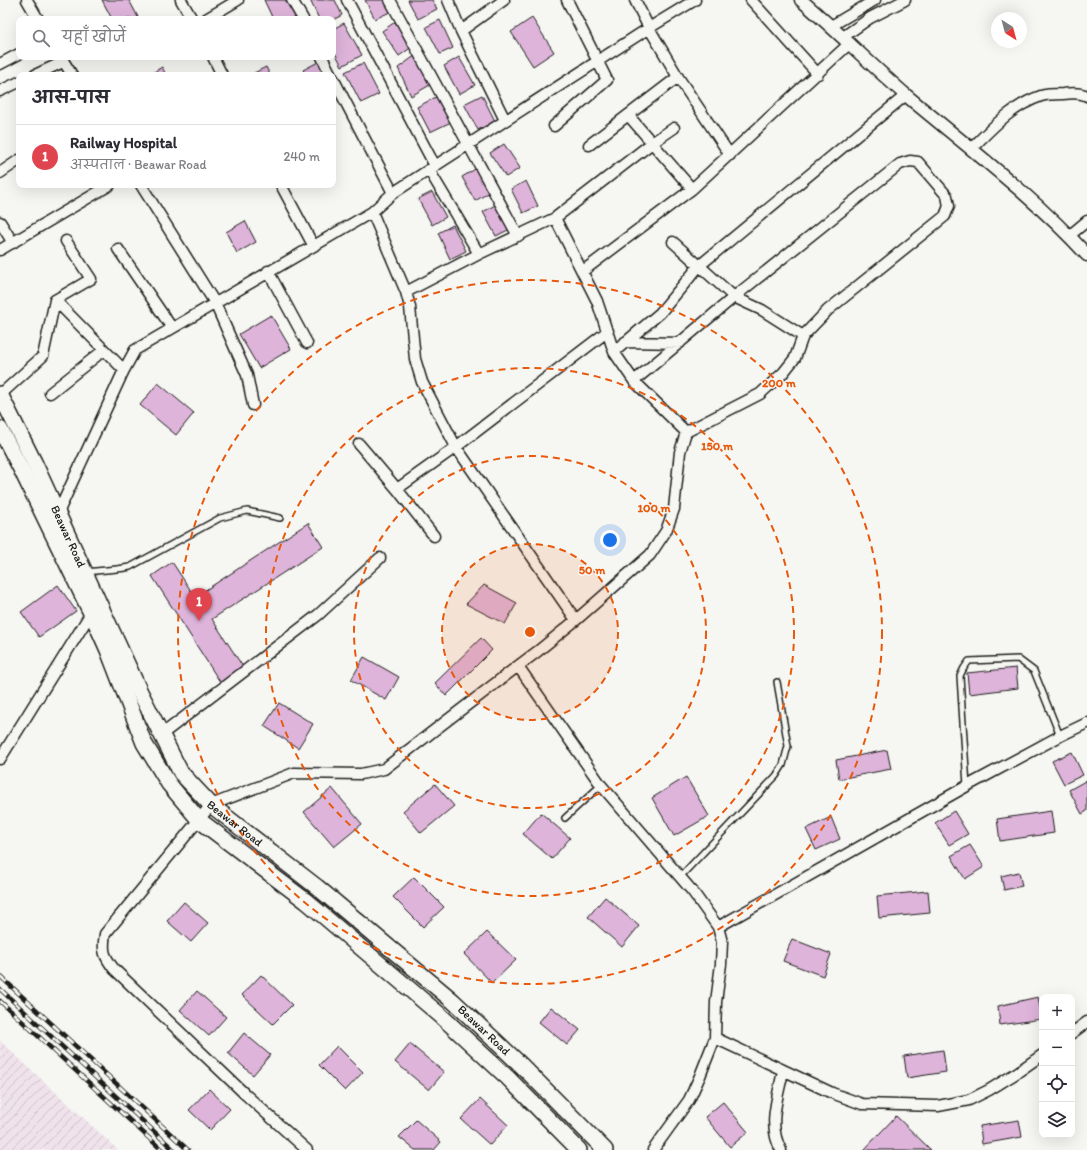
<!DOCTYPE html>
<html lang="hi">
<meta charset="utf-8">
<style>
body{margin:0;font-family:Itim,"Playpen Sans Deva",sans-serif;background:#f7f7f7;color:#2b2b33}
.controls{position:absolute;right:12px;bottom:12px;display:grid;overflow:hidden;border-radius:8px;box-shadow:0 4px 16px #0002}
.controls button{width:36px;height:36px;display:grid;place-items:center;padding:0;border:0;border-bottom:1px solid #e1e1e2;background:#fff;color:#2b2b33;font:20px sans-serif}
.compass{position:absolute;left:991px;top:12px;width:36px;height:36px;border-radius:50%;background:#fff;box-shadow:0 4px 16px #0002;rotate:144deg}
.you{position:absolute;left:610px;top:540px;width:14px;height:14px;margin:-10px;border:3px solid #fff;border-radius:50%;background:#1a73e8;box-shadow:0 0 0 6px #1a73e833}
.badge{display:grid;place-items:center;width:26px;height:26px;border-radius:50%;background:#111827;color:#fff;font-size:13px;font-weight:700}
.pin{position:absolute;translate:-50% -33px;filter:drop-shadow(0 1px 2px #0008)}
.pin::after{content:'';position:absolute;top:21px;width:14px;height:12px;background:inherit;clip-path:polygon(0 0,100% 0,50% 100%)}
.list{margin:0;padding:0;list-style:none}
h2{display:flex;justify-content:space-between;align-items:center;height:52px;margin:0;padding:0 16px;font-size:17px}
h2 small{font-size:13px;font-weight:400;color:#7c7c81}
.list li{display:grid;grid-template-columns:26px 1fr auto;gap:12px;align-items:center;box-sizing:border-box;height:64px;padding:0 16px;border-top:1px solid #e1e1e2}
.list b{display:block;font-size:15px;white-space:nowrap}
.list p{margin:0;font-size:13px;white-space:nowrap;color:#7c7c81}
.list em{font-size:13px;font-style:normal;color:#7c7c81}
.icon{flex:none;width:22px;height:22px;fill:none;stroke:currentColor;stroke-width:2;stroke-linecap:round;stroke-linejoin:round}
.map{position:relative;flex:none;width:1087px;height:1150px;overflow:hidden}
.search{position:absolute;background:#fff;box-shadow:0 4px 16px #0002;left:16px;top:16px;width:320px;height:44px;display:flex;align-items:center;gap:10px;box-sizing:border-box;padding:0 14px;border-radius:8px;color:#7c7c81;font-size:15px}
.panel{position:absolute;background:#fff;box-shadow:0 4px 16px #0002;left:16px;top:72px;width:320px;height:116px;border-radius:8px}
.map>svg:first-child{display:block}
</style>
<div class="map">
<svg width="1087" height="1150" viewBox="0 0 1087 1150">
<defs>
<pattern id="industrial-furrows" width="10" height="10" patternUnits="userSpaceOnUse"><rect width="10" height="10" fill="#efe2eb"/><path d="M-1 1l2-2M0 10L10 0M9 11l2-2" fill="none" stroke="#ccc1c9"/></pattern>
</defs>
<rect width="100%" height="100%" fill="#f6f6f2"/>
<filter id="ink" filterUnits="userSpaceOnUse"><feTurbulence type="fractalNoise" baseFrequency=".025" numOctaves="2"/><feDisplacementMap in="SourceGraphic" scale="8" xChannelSelector="R" yChannelSelector="G"/><feConvolveMatrix kernelMatrix="1 2 1 2 8 2 1 2 1" color-interpolation-filters="sRGB"/></filter>
<g filter="url(#ink)">
<path fill="url(#industrial-furrows)" d="M0,1041l118,109h-118z"/>
<path fill="#deb4da" stroke="#1c1c1c" d="M102,0h27l9,17 -3,2h-23z
M264,0h23l9,17 -4,2h-19z
M310,0h25l7,15 -9,5 -14,-1z
M365,0h21l6,11 -17,8z
M408,0h24l5,9 -19,10z
M532,18l22,34 -21,14 -22,-34z
M440,20l13,28 -13,6 -14,-27z
M395,22l17,25 -13,9 -17,-25z
M344,23l18,32 -20,11 -9,-17v-20z
M416,55l14,30 -19,11 -13,-28z
M459,57l16,28 -16,9 -15,-28z
M320,61l7,14h-21l-3,-5z
M363,63l16,31 -18,9 -16,-31z
M162,67l4,8h-17z
M266,67l4,8h-20z
M482,95l13,26 -17,9 -14,-26z
M438,96l13,26 -21,10 -13,-25z
M504,144l16,24 -14,9 -16,-24z
M477,168l13,24 -15,9 -13,-24z
M526,181l12,25 -15,7 -12,-24z
M432,192l14,25 -14,8 -14,-26z
M497,204l13,25 -14,7 -13,-24z
M245,221l11,21 -19,11 -11,-21z
M453,225l13,26 -16,8 -12,-26z
M271,315l20,34 -32,19 -20,-34z
M158,383l36,30 -18,22 -36,-30z
M308,523l15,24 -111,72 33,51 -23,15 -70,-109 20,-14 23,35z
M58,585l18,26 -37,26 -18,-25z
M484,585l33,18 -12,21 -39,-20z
M481,638l11,12 -46,46 -11,-13z
M364,657l35,20 -13,23 -35,-20z
M1016,668l2,20 -49,6 -2,-21z
M279,703l34,21 -15,24 -34,-22z
M887,750l4,19 -52,10 -3,-19z
M1072,752l11,23 -19,9 -12,-23z
M686,777l23,39 -35,20 -22,-38z
M1087,780v31l-5,3 -13,-24z
M435,784l19,22 -33,27 -18,-22z
M332,788l30,36 -28,23 -30,-35z
M954,811l14,23 -19,11 -14,-22z
M1051,811l3,22 -54,8 -3,-22z
M541,813l29,25 -18,21 -29,-25z
M831,817l9,22 -24,11 -10,-21z
M970,845l14,22 -19,12 -14,-23z
M1019,872l3,14 -18,4 -3,-14z
M414,877l30,30 -21,20 -30,-30z
M928,891l2,22 -51,5 -2,-22z
M605,897l34,29 -17,21 -34,-30z
M184,902l24,21 -17,19 -24,-21z
M487,932l29,28 -24,23 -28,-29z
M792,939l39,15 -8,22 -40,-15z
M261,975l31,30 -19,19 -31,-29z
M197,991l29,26 -17,19 -29,-26z
M1038,997l4,22 -42,6 -2,-19z
M551,1007l29,23 -13,15 -28,-23z
M244,1033l26,22 -17,20 -25,-22z
M410,1044l34,28 -15,18 -34,-28z
M337,1046l26,26 -18,19 -26,-26z
M943,1050l3,22 -39,6 -3,-22z
M209,1089l21,20 -20,21 -21,-20z
M480,1099l28,26 -18,20 -29,-26z
M723,1102l25,30 -18,15 -25,-30z
M896,1116l35,34h-67z
M416,1120l25,22 -7,8h-19l-16,-13z
M1019,1120l3,17 -40,7 -2,-18z"/>
<g fill="none" stroke-linecap="round" stroke-linejoin="round">
<g stroke="#1c1c1c" stroke-width="8">
<path id="service" d="M86,572c15,-2 30,-2 44,-5l90,-49 27,-7 33,7
M967,786l-7,-110 4,-8 5,-7 49,-2 16,12 26,65
M565,818l36,-33
M680,877l96,-101 7,-11 5,-19 -11,-64"/>
</g>
<g stroke="#1c1c1c" stroke-width="13">
<path id="minor" d="M27,0l11,19
M181,0l11,19
M292,0l11,19
M347,0l88,166
M390,0l128,236
M448,0l13,31 44,89
M635,0l14,28 29,49
M751,0l67,74
M206,19l32,-19
M831,26l44,-26
M461,31l43,-31
M843,37l27,-19 35,-18
M61,57l11,18
M213,57l9,18
M322,57l9,18
M0,64l19,-10
M35,75l28,-13
M333,78l60,115
M0,91l19,-9
M628,115l64,74
M554,126l53,-46 -40,-80
M589,145l89,-68 52,78
M972,148c21,-21 40,-42 69,-52 6,-2 15,-2 22,-2 7,-1 17,-2 24,2
M429,170l50,84
M0,173l19,-13
M141,185l74,118 32,72 6,30
M281,185l32,60
M372,212l34,80 4,15 5,52 7,23 34,65 120,173
M555,218l42,83 17,51 20,29 52,51
M0,222l13,21
M1069,236l18,-15
M673,242l61,55 28,13 41,26
M118,249l54,79
M0,250l110,-65
M268,271l39,72
M583,271l109,-82 158,-146
M406,292l73,-38 76,-36 97,-75 22,-15
M55,300l36,-21 -25,-38
M625,342l55,1
M614,352l46,-39 39,-47 207,-171
M50,393l54,-43
M0,395l43,-39 12,-56 69,70
M359,444l38,45 37,47
M397,489l59,-42 152,-116
M55,516l3,-3 66,-143 11,-20 237,-138 21,-19 256,-165 46,-28
M518,666l20,-15 38,-31 74,-65 16,-24 8,-22 6,-57 6,-20 74,-38 23,-21 12,-15 8,-22 25,-26 117,-94 4,-10 -2,-10 -29,-34 -8,-1 -10,3 -166,133 -100,84
M161,735l157,-120 62,-57
M0,759l91,-146
M1072,1033l15,-11
M715,1038l117,55 30,11 76,2 31,-6 20,-10 26,-16 27,-19
M307,1150l-61,-55 -132,-126c-10,-13 -12,-18 -9,-35l106,-129 83,-32 67,1 23,-5 134,-103 83,119 92,107 25,35
M653,1150l36,-50 11,-24 15,-38 1,-36 5,-38 1,-22 -4,-15 249,-141 93,-50 27,-13
M781,1150c-14,-25 -3,-53 2,-79"/>
</g>
<g stroke="#1c1c1c" stroke-width="15">
<path id="tertiary" d="M801,0c36,31 70,65 106,96 61,51 126,100 180,159"/>
</g>
<g stroke="#1c1c1c" stroke-width="18">
<g id="primary">
<path id="s1" d="M0,394l34,68 106,230 41,81 30,32 106,82 136,114 68,64 84,85"/>
<path d="M0,429l21,40 74,152 13,29 36,93 25,41 30,36 107,81 134,114 68,63 71,72"/>
</g>
</g>
<use href="#service" stroke="#f6f6f2" stroke-width="5"/>
<use href="#minor" stroke="#f6f6f2" stroke-width="10"/>
<use href="#tertiary" stroke="#f6f6f2" stroke-width="12"/>
<use href="#primary" stroke="#f6f6f2" stroke-width="15"/>
<g stroke="#1c1c1c" stroke-width="4.5">
<path id="rail" d="M0,976l188,174
M0,989l174,161
M0,1001l162,149"/>
</g>
<use href="#rail" stroke="#f6f6f2" stroke-width="3" stroke-dasharray="9" stroke-linecap="butt"/>
</g>
</g>
<circle cx="530" cy="632" r="88" fill="#e8590c" fill-opacity=".12"/>
<g fill="none" stroke="#e8590c" stroke-width="2" stroke-dasharray="7 5">
<circle cx="530" cy="632" r="88"/>
<circle cx="530" cy="632" r="176"/>
<circle cx="530" cy="632" r="264"/>
<circle cx="530" cy="632" r="352"/>
</g>
<g text-anchor="middle" dominant-baseline="central" stroke-width="3" stroke-linejoin="round" paint-order="stroke">
<g font-size="12" fill="#1c1c1c" stroke="#f6f6f2">
<text stroke="none"><textPath href="#s1" startOffset="158">Beawar Road</textPath></text>
<text stroke="none"><textPath href="#s1" startOffset="494">Beawar Road</textPath></text>
<text stroke="none"><textPath href="#s1" startOffset="818">Beawar Road</textPath></text>
</g>
</g>
<circle cx="530" cy="632" r="6" fill="#e8590c" stroke="#f6f6f2" stroke-width="2"/>
<g font-size="12" text-anchor="middle" font-weight="bold" fill="#e8590c" stroke="#f6f6f2" stroke-width="3" stroke-linejoin="round" paint-order="stroke">
<text x="779" y="387">200 m</text>
<text x="717" y="450">150 m</text>
<text x="654" y="512">100 m</text>
<text x="592" y="574">50 m</text>
</g>
</svg>
<div class="controls">
<button>+</button>
<button>−</button>
<button><svg class="icon" aria-label="locate" viewBox="0 0 24 24"><circle cx="12" cy="12" r="6"/><path d="M12 2v4M12 18v4M2 12h4M18 12h4"/></svg></button>
<button><svg class="icon" aria-label="layers" viewBox="0 0 24 24"><path d="M12 4l9 5-9 5-9-5zM3 14l9 5 9-5"/></svg></button>
</div>
<svg class="compass" viewBox="-18 -18 36 36"><path d="M0-13l5 13h-10z" fill="#e53935"/><path d="M0 13l5-13h-10z" fill="#7c7c81"/></svg>
<div class="you"></div>
<div class="pin badge" style="left:199px;top:621px;background:#e0444e">1</div>
<div class="search"><svg class="icon" aria-label="search" viewBox="0 0 24 24"><circle cx="10" cy="10" r="6"/><path d="M15 15l6 6"/></svg>यहाँ खोजें</div>
<section class="panel">
<h2>आस-पास<small></small></h2>
<ul class="list">
<li><span class="badge" style="background:#e0444e">1</span><div><b>Railway Hospital</b><p>अस्पताल · Beawar Road</p></div><em>240 m</em></li>
</ul>
</section>
</div>
